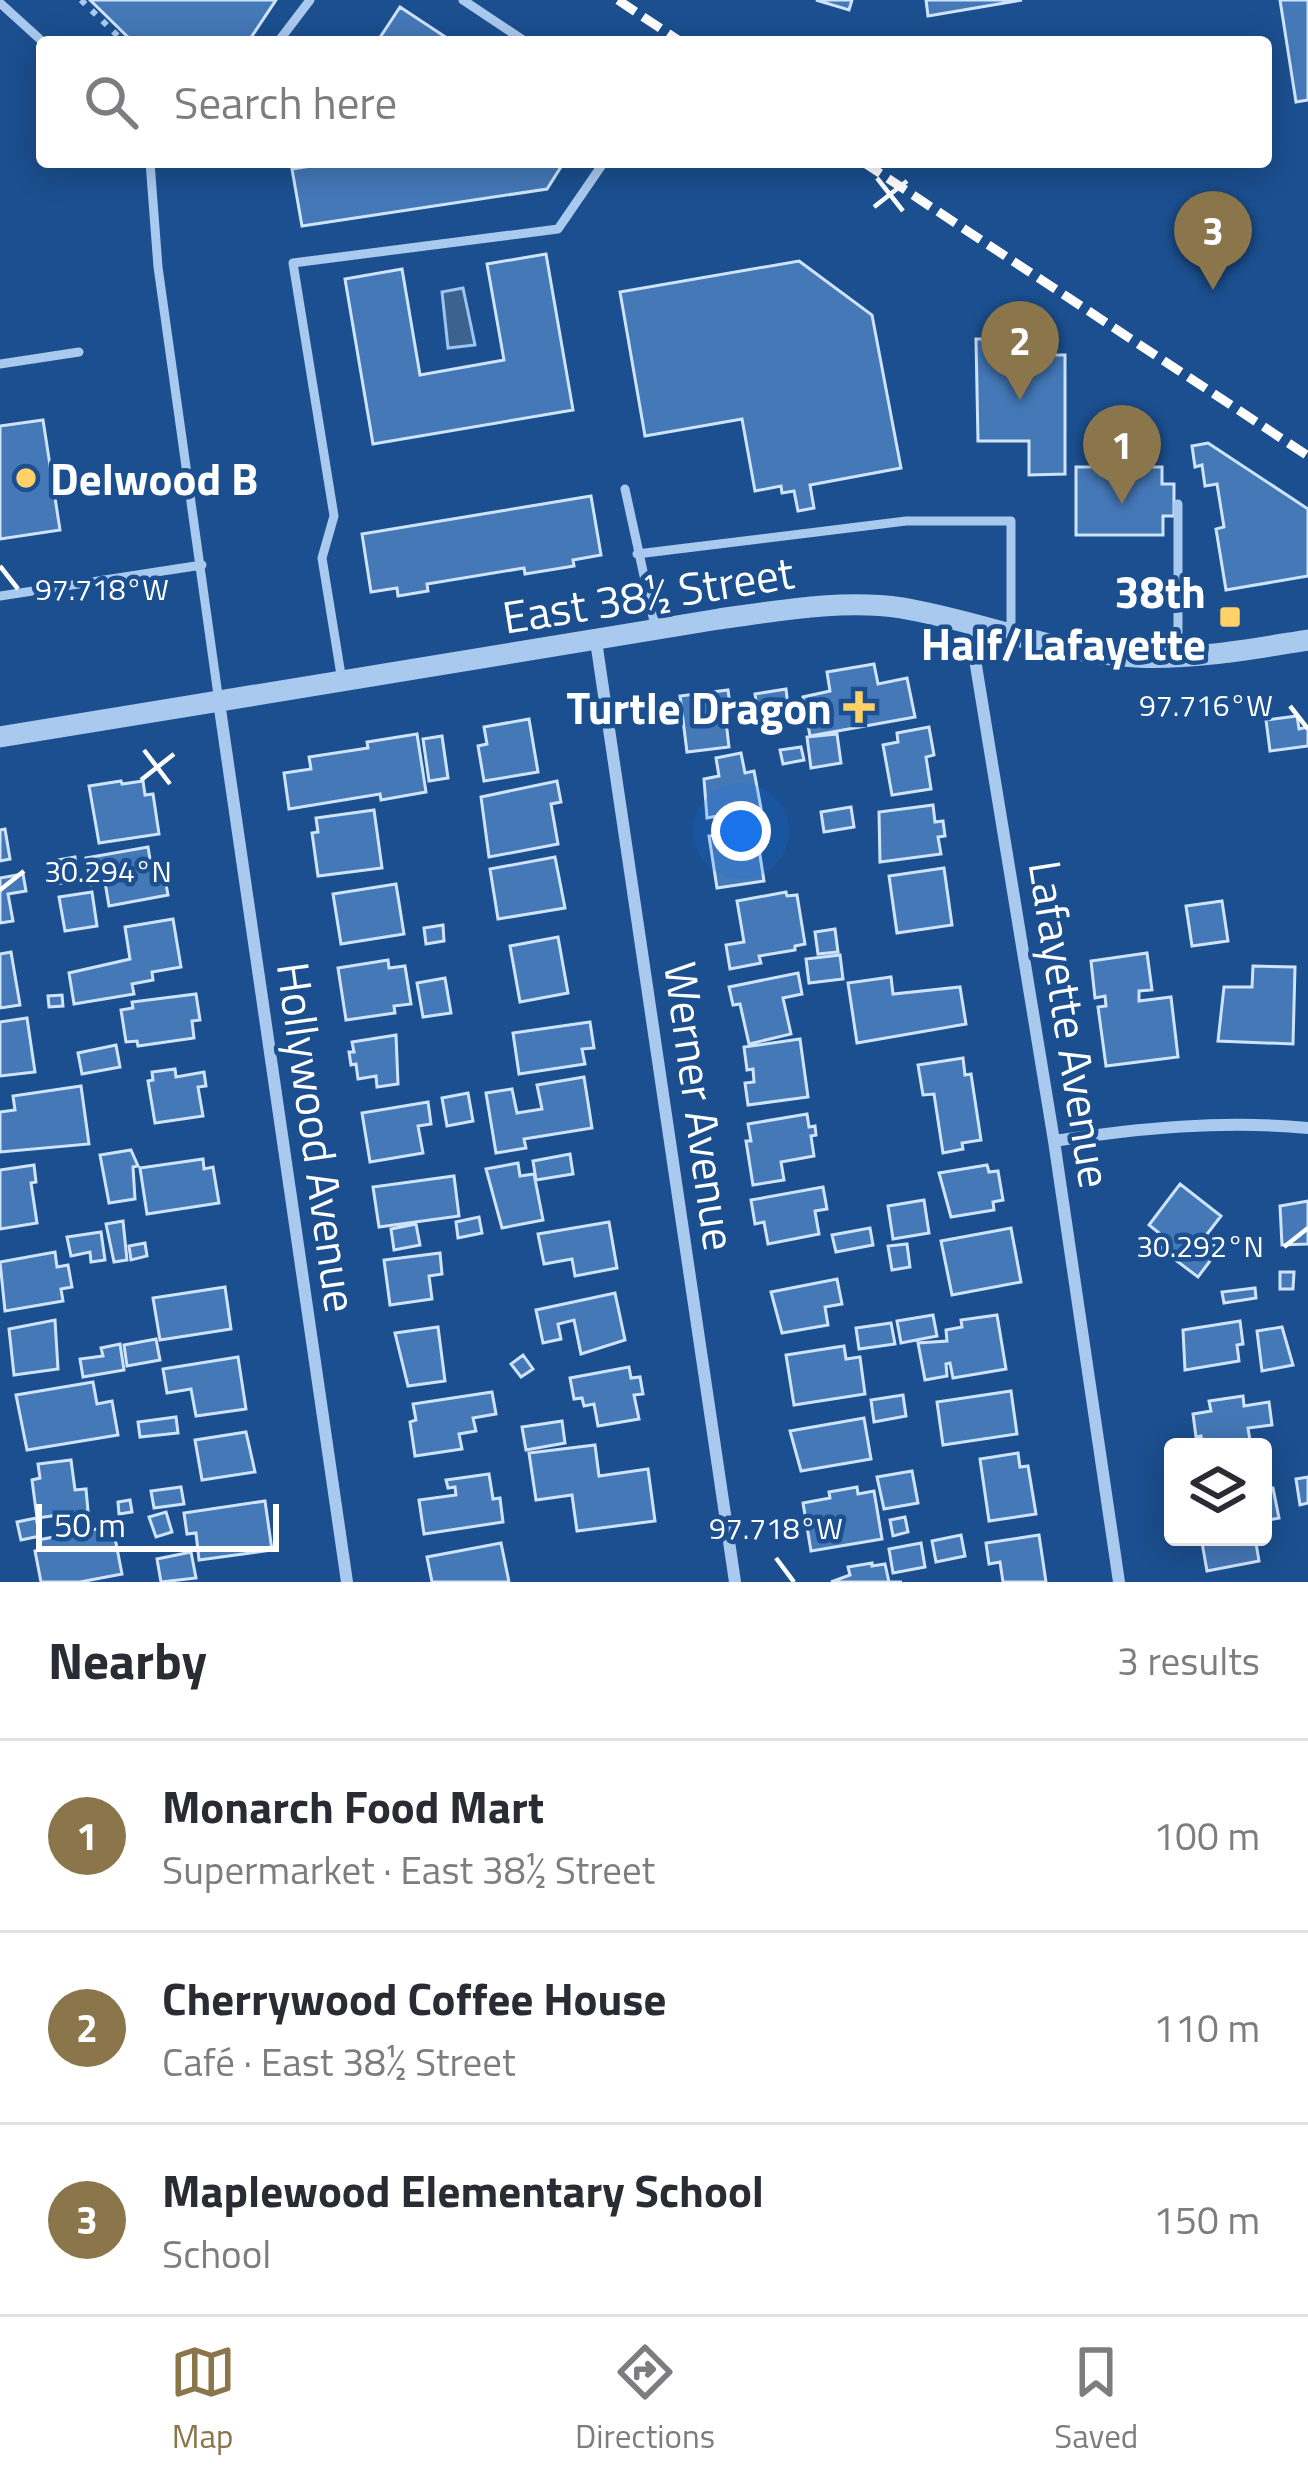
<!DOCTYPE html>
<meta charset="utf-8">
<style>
body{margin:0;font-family:"Titillium Web",sans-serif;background:#f7f7f7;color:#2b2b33}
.controls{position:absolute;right:36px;bottom:36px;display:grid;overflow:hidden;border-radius:12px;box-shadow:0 6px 30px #0003}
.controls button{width:108px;height:108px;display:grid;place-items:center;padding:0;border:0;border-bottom:3px solid #e1e1e2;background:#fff;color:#2b2b33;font:60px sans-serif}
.scale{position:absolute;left:36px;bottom:30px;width:243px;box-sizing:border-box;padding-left:12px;border:6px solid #fff;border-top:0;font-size:33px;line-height:42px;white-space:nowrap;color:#fff;-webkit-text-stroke:9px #1b4f8f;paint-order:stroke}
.you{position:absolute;left:741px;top:831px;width:42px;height:42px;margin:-30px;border:9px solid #fff;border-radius:50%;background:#1a73e8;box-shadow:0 0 0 18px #1a73e833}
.badge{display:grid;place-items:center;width:78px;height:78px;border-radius:50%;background:#8a764a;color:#fff;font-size:39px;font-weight:700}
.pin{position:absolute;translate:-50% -99px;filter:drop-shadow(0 3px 6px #0008)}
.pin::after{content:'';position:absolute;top:63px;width:42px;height:36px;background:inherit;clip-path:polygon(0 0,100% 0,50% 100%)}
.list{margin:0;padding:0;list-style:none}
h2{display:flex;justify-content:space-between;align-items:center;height:156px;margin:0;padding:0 48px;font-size:51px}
h2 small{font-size:39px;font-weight:400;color:#7c7c81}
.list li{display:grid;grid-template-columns:78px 1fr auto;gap:36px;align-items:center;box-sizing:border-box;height:192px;padding:0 48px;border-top:3px solid #e1e1e2}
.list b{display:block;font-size:45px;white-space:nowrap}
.list p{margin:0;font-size:39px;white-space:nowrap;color:#7c7c81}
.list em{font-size:39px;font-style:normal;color:#7c7c81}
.icon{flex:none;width:66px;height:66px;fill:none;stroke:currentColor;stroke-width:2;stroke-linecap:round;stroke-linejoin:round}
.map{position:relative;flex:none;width:1308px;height:1582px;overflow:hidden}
.search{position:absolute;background:#fff;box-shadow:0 6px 30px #0003;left:36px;right:36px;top:36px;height:132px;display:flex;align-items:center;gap:30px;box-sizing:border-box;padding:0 42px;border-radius:12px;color:#7c7c81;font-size:45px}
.sheet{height:732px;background:#fff}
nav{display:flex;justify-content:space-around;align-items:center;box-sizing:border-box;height:168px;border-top:3px solid #e1e1e2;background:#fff;font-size:33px;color:#7c7c81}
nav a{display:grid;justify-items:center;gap:6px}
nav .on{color:#8a764a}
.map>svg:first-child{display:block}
</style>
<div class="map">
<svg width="1308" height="1582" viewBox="0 0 1308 1582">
<rect width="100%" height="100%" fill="#1b4f8f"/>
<path fill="#3c6290" stroke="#9cc4f0" stroke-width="3" d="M463,288l12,57 -27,3 -6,-56z"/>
<path fill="#4478b7" stroke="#cfe3fa" stroke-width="3" d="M90,0h186l-28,42h-115z
M816,0h36l-3,10z
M926,0h96l-94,16z
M1280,0h28v100l-12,2z
M400,7l53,35h-76z
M337,162h227l-17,27 -245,37 -10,-57z
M546,254l27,156 -200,34 -28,-165 57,-10 18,106 84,-15 -17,-96z
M799,261l73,54 29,153 -91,17 4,23 -16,3 -4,-20 -12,2 -1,-7 -26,5 -13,-72 -97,17 -25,-144z
M976,339h65v16h24v119l-36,1v-34h-51z
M43,420l17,110 -60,9v-113z
M1208,443l100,66v67l-82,14 -10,-61 8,-2 -7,-43 -12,2 -3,-21 -7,2 -3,-21z
M1076,467h86v17h12v32h-11v19h-87z
M591,496l10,59 -28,5 1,6 -49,8 -1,-6 -97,16 1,7 -30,5 -1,-8 -26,4 -9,-58z
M874,664l4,20 29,-6 8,39 -105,19 -7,-39 27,-6 -3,-19z
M786,689l4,34 -30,5 -5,-34z
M728,690l3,23h-6l4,34 -42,5 -7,-56z
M1297,716l2,13 9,-2v19l-38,5 -4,-31z
M529,719l9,53 -54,9 -6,-35 9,-2 -3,-17z
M929,727l5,28 -8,2 5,32 -39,6 -9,-50 15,-3 -1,-9z
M417,734l9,58 -45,8 -1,-6 -91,15 -5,-36 27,-4 -2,-12 59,-9 -1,-6z
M837,734l4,29 -30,5 -4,-31z
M442,736l6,42 -19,3 -6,-42z
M801,747l3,13 -21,4 -3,-14z
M741,753l4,20 9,-2 7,37 -54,10 -3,-39 15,-3 -3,-18z
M121,781l1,3 21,-3 2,14 8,-1 6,40 -60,9 -10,-57z
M557,781l4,21 -10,2 7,40 -69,13 -8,-60z
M933,805l2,17 8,-1 2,15 -7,1 3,17 -61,8 -1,-50z
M851,807l3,20 -30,5 -3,-20z
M374,810l8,58 -64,8 -6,-43 6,-1 -2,-14z
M5,829l5,30 -10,2v-31z
M756,830l8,51 -47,7 -8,-52z
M148,847l3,18 11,-2 6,32 -59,11 -4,-24 -14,3 -5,-27z
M75,857l4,23 -23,4 -4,-23z
M555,857l10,51 -67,11 -8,-50z
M944,868l8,57 -55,8 -8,-57z
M23,874l3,17 -18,3 5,27 -13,2v-45z
M396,884l8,50 -63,10 -8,-50z
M92,892l5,34 -32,5 -6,-34z
M786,892l1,4 10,-1 8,49 -10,2v4l-36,6 2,7 -31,6 -4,-24 18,-3 -7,-41z
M1222,901l6,40 -36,5 -6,-40z
M173,919l8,48 -29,5 1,8 -21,4 2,10 -60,10 -5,-31 61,-14 -5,-32z
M443,925l1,16 -18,3 -2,-16z
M835,929l3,23 -20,2 -3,-22z
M558,937l10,56 -48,9 -10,-56z
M11,952l9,53 -20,3v-54z
M1147,953l5,37 -13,1v10l32,-4 7,60 -72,9 -8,-59 8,-1 -1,-10 -10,2 -4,-37z
M840,955l3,24 -34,4 -3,-24z
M388,960l1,8 16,-2 6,38 -17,2 1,7 -49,7 -8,-52z
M1253,966l42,1 -2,77 -75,-3 6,-54h28z
M798,973l4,21 -19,4 8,36 -42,10 -9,-40 -7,1 -4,-18z
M891,977l2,17 67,-7 6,37 -109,19 -9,-60z
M445,978l6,35 -28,4 -6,-34z
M196,994l4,26 -8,1 2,17 -56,8 -1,-5 -11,1 -5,-32 12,-2 -1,-6z
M62,995l1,11 -14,1 -1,-11z
M27,1018l8,54 -35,4v-54z
M590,1022l4,26 -12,1 3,15 -66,10 -6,-41z
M396,1035l2,49 -21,3 -1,-11 -18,3 -2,-15 -5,1 -2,-13h5l-2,-10z
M800,1039l8,58 -60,8 -3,-22 9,-1 -1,-13 -6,1 -3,-23z
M116,1045l4,22 -38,7 -4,-21z
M963,1058l2,17 6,-1 10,66 -19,3 1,6 -20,4 -9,-59 -11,1 -5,-30z
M175,1069l1,8 28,-5 2,14 -8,1 5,29 -48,7 -7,-42 5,-1 -1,-8z
M584,1077l8,51 -68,11 2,9 -30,5 -10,-60 26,-4 5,24 25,-4 -5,-24z
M81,1086l8,58 -89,8v-40l15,-2 -2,-14z
M468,1093l5,28 -26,5 -5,-28z
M428,1102l3,22 -13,2 5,27 -53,9 -8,-49z
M807,1114l2,13 6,-1 1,9 -5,1 3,20 -33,6 3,18 -31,5 -7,-44h5l-3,-17z
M131,1150l7,16 -5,1 2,32 -26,4 -9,-48z
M570,1154l3,20 -37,6 -3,-19z
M203,1159l1,10 9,-2 6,36 -72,11 -7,-46z
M518,1163l2,13 14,-2 9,46 -41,8 -16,-59z
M34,1165l2,17 -5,1 6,40 -37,6v-59z
M987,1165l2,7 9,-1 5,29 -10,2 1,8 -43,7 -12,-44z
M454,1176l5,40 -80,11 -6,-40z
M1180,1184l41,32 -17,22 15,11 -21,28 -37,-28 7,-9 -19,-15z
M823,1187l4,22 -12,2 4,23 -51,10 -4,-22 -9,2 -4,-24z
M924,1200l5,33 -36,6 -5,-33z
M1308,1201v43l-26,1 -2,-39z
M479,1217l3,16 -24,5 -2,-16z
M123,1221l4,39 -13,2 -8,-38z
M609,1222l8,46 -42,8 -3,-17 -28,5 -6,-30z
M416,1224l4,21 -26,5 -3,-21z
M870,1228l3,17 -37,7 -4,-17z
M1011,1228l10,54 -69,13 -11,-54z
M101,1232l4,28 -14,2 -1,-10 -19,4 -4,-19z
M145,1243l2,13 -16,4 -2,-14z
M907,1244l3,23 -18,3 -4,-24z
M55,1252l2,15 11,-2 4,22 -11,2 2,12 -58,10 -5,-49z
M440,1253l2,21 -13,2 3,23 -42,6 -6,-45z
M1280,1272h14l-1,17h-13z
M837,1279l5,25 -17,3 3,18 -46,8 -11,-41z
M225,1287l6,42 -71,11 -7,-42z
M1255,1288l1,10 -32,5 -2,-11z
M615,1293l10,47 -44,14 -7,-34 -16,4 3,15 -18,4 -7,-33z
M933,1315l4,21 -36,7 -4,-22z
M997,1315l9,54 -53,9 -3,-15 -4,1 1,12 -22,4 -7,-37 29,-2 -1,-11 16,-3 -1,-7z
M55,1320l3,49 -44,6 -5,-46z
M1240,1321l3,23 -6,1 2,16 -54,9 -2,-40z
M891,1323l4,21 -36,5 -3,-21z
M438,1327l7,54 -37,5 -13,-53z
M1282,1327l11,38 -31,6 -5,-40z
M156,1339l4,21 -33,6 -3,-21z
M120,1344l4,26 -41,7 -3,-18 23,-3 -2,-8z
M844,1346l2,13 14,-2 5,37 -71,11 -8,-50z
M523,1355l10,14 -12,8 -10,-13z
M238,1357l8,52 -50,7 -5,-27 -24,4 -4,-24z
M629,1367l2,11 9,-1 3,17 -9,1 5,24 -41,7 -4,-22 -10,2 -2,-8 -8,1 -4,-21z
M93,1382l4,22 15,-3 6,34 -91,15 -11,-55z
M1011,1391l6,43 -74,11 -6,-43z
M492,1392l4,22 -23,4 3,13 -17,3 3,15 -47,7 -5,-34 6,-2 -3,-16z
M903,1395l3,21 -32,6 -3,-22z
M1243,1396l1,10 25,-4 3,23 -24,3 3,19h-48l-2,-11 -5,1 -3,-23 18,-3 -2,-10z
M176,1417l2,16 -38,4 -2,-15z
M864,1418l7,41 -70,12 -11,-40z
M562,1421l3,22 -39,7 -4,-23z
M246,1432l9,40 -53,8 -7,-40z
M595,1445l4,31 49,-7 7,52 -78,10 -5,-36 -36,5 -7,-47z
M1018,1453l2,14 8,-1 8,48 -47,7 -9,-62z
M71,1460l4,30 11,-1 2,22 -51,7 -5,-38 8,-2 -2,-14z
M912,1471l6,32 -34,6 -7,-32z
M489,1474l4,25 7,-1 3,24 -79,12 -5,-34 37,-5 -1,-8 -7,1 -2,-8z
M1308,1477v26l-8,2 -4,-26z
M181,1487l3,17 -30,4 -3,-17z
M857,1487l1,7 16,-3 8,48 -71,12 -8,-48 27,-5 -1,-6z
M1273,1488l6,30 -16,3v-31z
M130,1500l2,12 -13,2 -1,-12z
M265,1501l7,49 -73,10 -3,-27 -9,1 -3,-21z
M166,1512l6,20 -16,5 -7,-20z
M905,1517l3,15 -15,4 -3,-16z
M36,1518l4,18 -19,4 -4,-18z
M102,1528l2,7 10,-2 8,41 -42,8h-39l-6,-31 5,-1 -2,-10z
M961,1535l4,21 -29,6 -4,-21z
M1039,1535l7,47h-43l-3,-20 -11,2 -3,-21z
M1201,1537h54l4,24 -52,10z
M501,1543l8,39h-77l-5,-25z
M921,1543l4,24 -32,6 -4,-24z
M191,1552l5,26 -35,4 -4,-23z
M872,1563v3l13,-2 4,18h13h-71l19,-7 -2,-8z"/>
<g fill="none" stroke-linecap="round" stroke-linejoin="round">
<path stroke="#a9c9ee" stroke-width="6" stroke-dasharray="6 9" stroke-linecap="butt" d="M81,0l43,42"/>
<path stroke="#a9c9ee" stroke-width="9" d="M463,0l63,42
M0,3l43,39
M278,42l32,-42
M150,162l8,105 61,435
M0,364l79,-12
M625,489l30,137
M1178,504v154
M637,554l269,-33h105v110
M0,596l202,-31
M342,681l-20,-123 12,-42 -41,-253 265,-34 46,-67"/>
<path stroke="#a9c9ee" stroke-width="12" d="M969,623l85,518 65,441
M596,641l139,941
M219,702l128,880
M1054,1141c86,-13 167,-21 254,-13"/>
<path stroke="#a9c9ee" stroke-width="21" d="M0,737l719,-118c59,-8 123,-20 183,-11 78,13 154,46 233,49 58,3 116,-8 173,-17"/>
<path stroke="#fff" stroke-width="9" stroke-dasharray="21 9" stroke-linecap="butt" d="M618,0l63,42
M863,162l445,294"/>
</g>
<path fill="none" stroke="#fff" stroke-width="4.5" d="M877,178l26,33M874,207l33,-26M0,566l18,23M1290,706l18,23M144,750l26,34M141,780l33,-26M0,890l24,-19M1284,1247l24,-19M776,1558l18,24"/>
<g fill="#ffd166" stroke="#1b4f8f" stroke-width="4.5">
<circle cx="26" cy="478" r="12"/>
<rect x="1218" y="605" width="24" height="24" rx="6"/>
<path d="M853 689h12v12h12v12h-12v12h-12v-12h-12v-12h12z"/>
</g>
<g text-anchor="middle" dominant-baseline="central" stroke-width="9" stroke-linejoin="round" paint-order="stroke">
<g font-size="45" font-weight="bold" fill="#fff" stroke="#1b4f8f" text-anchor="end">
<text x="50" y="478" text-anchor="start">Delwood B</text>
<text x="1206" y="591">38th<tspan x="1206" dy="52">Half/Lafayette</tspan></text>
<text x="832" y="707">Turtle Dragon</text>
</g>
<g font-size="45" fill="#fff" stroke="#1b4f8f">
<text transform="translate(648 594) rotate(-9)">East 38½ Street</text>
<text transform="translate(1071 1024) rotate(81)">Lafayette Avenue</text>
<text transform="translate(701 1106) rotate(82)">Werner Avenue</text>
<text transform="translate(318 1137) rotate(82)">Hollywood Avenue</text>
</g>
</g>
<g font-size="30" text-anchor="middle" fill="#fff" stroke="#1b4f8f" stroke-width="9" stroke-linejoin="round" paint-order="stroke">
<text x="102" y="600">97.718°W</text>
<text x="1206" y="716">97.716°W</text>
<text x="108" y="882">30.294°N</text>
<text x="1200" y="1257">30.292°N</text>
<text x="776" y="1539">97.718°W</text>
</g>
</svg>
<div class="controls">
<button><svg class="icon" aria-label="layers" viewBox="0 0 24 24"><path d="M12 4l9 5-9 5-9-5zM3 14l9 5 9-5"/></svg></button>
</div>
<div class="scale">50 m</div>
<div class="you"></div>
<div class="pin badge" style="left:1122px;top:504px">1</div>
<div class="pin badge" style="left:1020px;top:400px">2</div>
<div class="pin badge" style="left:1213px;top:290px">3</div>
<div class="search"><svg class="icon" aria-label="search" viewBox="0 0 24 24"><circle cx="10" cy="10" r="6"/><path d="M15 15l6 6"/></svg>Search here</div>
</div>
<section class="sheet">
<h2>Nearby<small>3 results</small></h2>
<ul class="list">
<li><span class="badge">1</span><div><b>Monarch Food Mart</b><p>Supermarket · East 38½ Street</p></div><em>100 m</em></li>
<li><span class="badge">2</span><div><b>Cherrywood Coffee House</b><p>Café · East 38½ Street</p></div><em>110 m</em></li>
<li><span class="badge">3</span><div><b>Maplewood Elementary School</b><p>School</p></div><em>150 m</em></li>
</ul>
</section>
<nav>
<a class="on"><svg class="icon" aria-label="map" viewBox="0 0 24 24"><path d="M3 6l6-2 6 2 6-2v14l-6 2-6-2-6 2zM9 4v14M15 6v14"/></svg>Map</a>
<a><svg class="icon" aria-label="directions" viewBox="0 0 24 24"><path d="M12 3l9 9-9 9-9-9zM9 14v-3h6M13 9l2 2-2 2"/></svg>Directions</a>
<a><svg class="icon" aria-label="saved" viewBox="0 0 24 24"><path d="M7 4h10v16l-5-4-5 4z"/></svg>Saved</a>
</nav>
